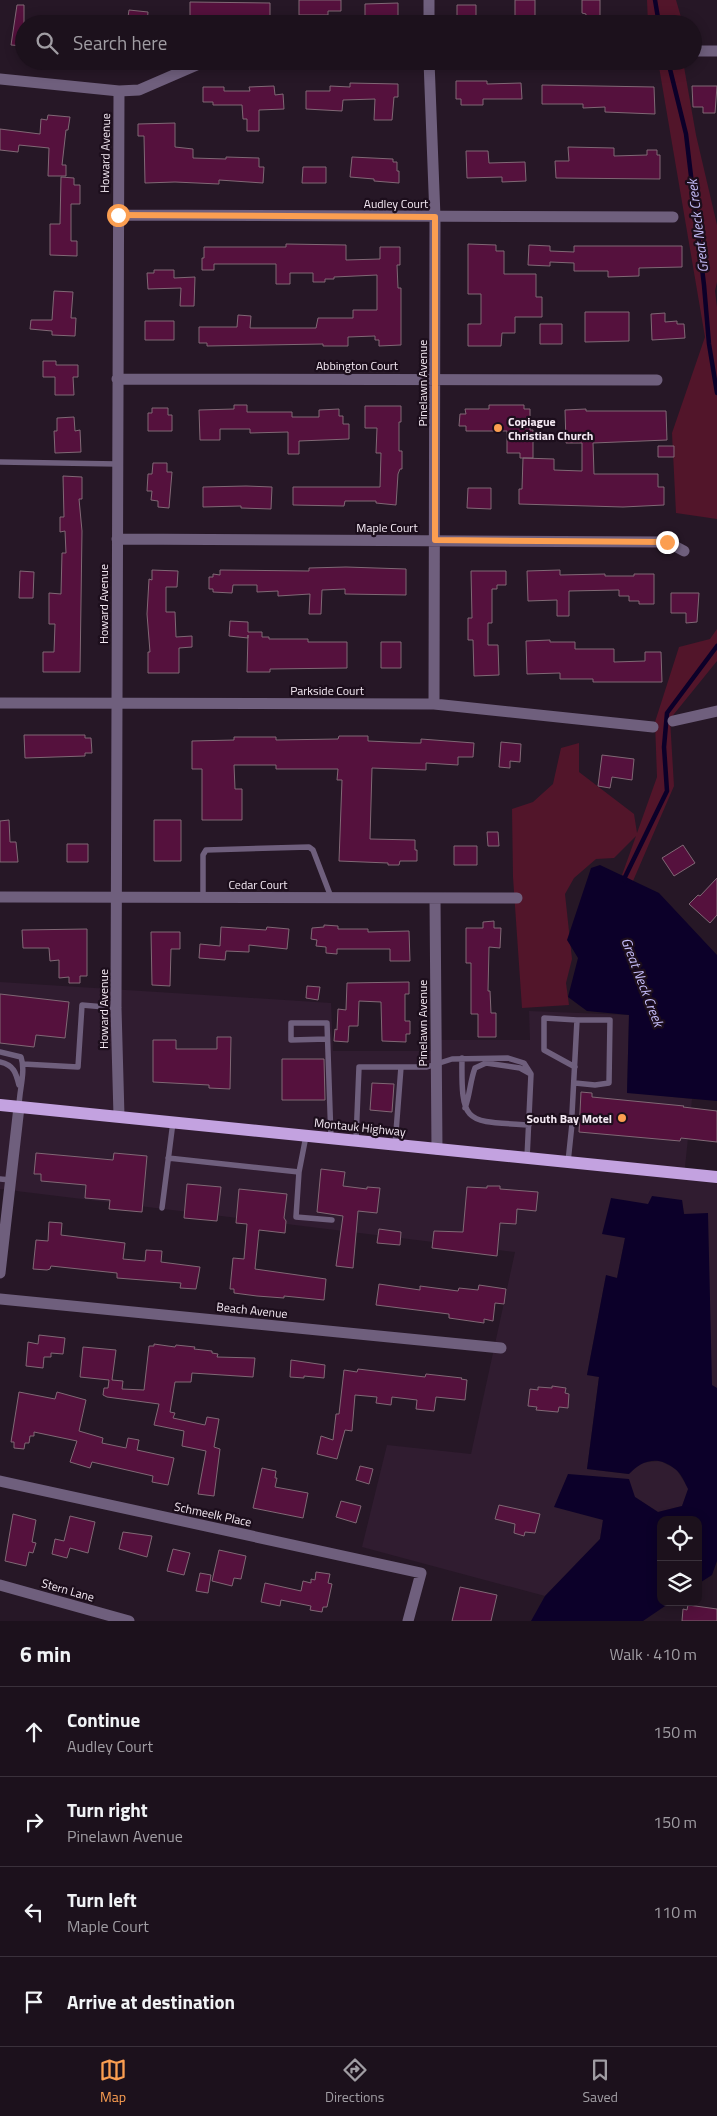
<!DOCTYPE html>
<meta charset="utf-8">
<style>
body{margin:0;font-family:"Titillium Web",sans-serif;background:#291f29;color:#f1f3f6}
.controls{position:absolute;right:15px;bottom:15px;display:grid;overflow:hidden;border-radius:10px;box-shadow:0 2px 12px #0003}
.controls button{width:45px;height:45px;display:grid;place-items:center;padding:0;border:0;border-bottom:1px solid #3a313b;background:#1c111c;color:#f1f3f6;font:25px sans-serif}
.stop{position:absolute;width:15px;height:15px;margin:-11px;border:4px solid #fb9e51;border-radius:50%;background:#fff}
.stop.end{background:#fb9e51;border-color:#fff;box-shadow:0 1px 5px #0008}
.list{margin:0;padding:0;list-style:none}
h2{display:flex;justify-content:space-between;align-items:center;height:65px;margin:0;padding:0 20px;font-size:21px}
h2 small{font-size:16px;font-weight:400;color:#a09da3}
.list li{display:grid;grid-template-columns:32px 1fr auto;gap:15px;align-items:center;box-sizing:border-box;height:90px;padding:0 20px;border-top:1px solid #3a313b}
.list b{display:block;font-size:19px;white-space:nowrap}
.list p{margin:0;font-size:16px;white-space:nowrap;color:#a09da3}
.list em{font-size:16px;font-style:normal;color:#a09da3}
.icon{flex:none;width:28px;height:28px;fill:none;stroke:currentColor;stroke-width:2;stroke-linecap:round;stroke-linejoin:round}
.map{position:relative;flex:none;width:717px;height:1621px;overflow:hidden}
.search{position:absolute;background:#1c111c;box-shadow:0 2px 12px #0003;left:15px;right:15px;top:15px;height:55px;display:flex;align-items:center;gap:12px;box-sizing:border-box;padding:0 18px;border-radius:28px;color:#a09da3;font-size:19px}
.sheet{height:425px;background:#1c111c}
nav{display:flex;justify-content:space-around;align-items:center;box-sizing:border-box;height:70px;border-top:1px solid #3a313b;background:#1c111c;font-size:14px;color:#a09da3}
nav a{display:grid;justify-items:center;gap:2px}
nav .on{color:#fb9e51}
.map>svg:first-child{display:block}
</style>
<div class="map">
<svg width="717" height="1621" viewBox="0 0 717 1621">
<rect width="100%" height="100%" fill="#261726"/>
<path fill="#301c30" d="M0,982l331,21 2,48h107v-11h90l-1,-29 100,4 -2,77 65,7 -8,78 33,4v207l-5,-2 -30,-186 -34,4 -23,34 -8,40 -11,-2 -19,99 12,2 -12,92 41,5 11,-11 21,-2 16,8 13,20 -7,17 -24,6 -23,-15 -46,-20 -21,-2 35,45 -3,19 -55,57 -183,-49 25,-102 84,9 44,-202 -515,-63z"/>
<path fill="#52152a" d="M647,0h29l7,24h-35z
M658,61h25l13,74 21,90v57l-2,9 2,16v212l-41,-6 -4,-80 33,-96z
M717,629v32l-47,58 4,67 -41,95 -11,-6 14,-39 -22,22 -18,1 -22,19 -9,16 7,65 -6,24 3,22 -47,3 -9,-131 -1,-68 21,-7 20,-18 8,-36 18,-5v29l55,42 3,19 20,-56 -2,-55 24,-75 31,-8z"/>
<path fill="#0c0029" d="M600,865l59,28 58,62v146l-90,-8 2,-78 -42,-4 -19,-14 10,-39 -11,-18 24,-72z
M652,1196l30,4 2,14 24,-1 4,172 5,3v173l-5,14 -14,9v-64h-37v82h10l-28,19h-112l14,-25 55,-57 3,-19 -49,-13 14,-33 61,5 6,18 23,15 24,-6 6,-17c-3,-6 -7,-16 -13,-20 -17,-14 -33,-9 -46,5l-42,-5 12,-92 -12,-2 19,-100 11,3 8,-40 -23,-4 9,-36 37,6z"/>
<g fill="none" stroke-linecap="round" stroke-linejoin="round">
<path stroke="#0c0029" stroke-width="4.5" d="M655,0l4,24
M668,61l18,73 18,151 5,59 8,49
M625,881v-4l42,-86 -3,-44 3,-34 50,-67"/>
</g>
<path fill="#55113d" stroke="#806875" d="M299,0h42v11h-13v4h-29z
M515,0h20v18h-20z
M582,0h18v18h-14v-4l-4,-1z
M190,2l80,1v16h-9v4h-12v-4h-38v3h-21z
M398,3v18l-29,3v-4h-4v-16z
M17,5h7v41l-13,-1z
M457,5h19v19h-19z
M129,10l19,2 -1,12h-20z
M456,81h31v3l34,-1 1,16h-39v6h-22v-6h-5z
M350,83l48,1v13h-4l-2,23h-18l1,-21 -32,1 -1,11 -36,-2v-18h24v-5l20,1z
M542,85l112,2 1,27 -50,-2v-5l-22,1v-4h-41z
M274,86l1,9 8,-1 1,15 -25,1v21h-12v-12h-4l-1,-14h-29v-3h-10v-15h21v4h26l-1,-4z
M692,86h25l-2,27h-12v-6h-10z
M48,115l22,2 -2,13h-2l-4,35h4v11h-18l1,-28 -30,-3 -1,7 -18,-2v-21l40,5 1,-15 6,1z
M175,123v24l18,2v9l33,1v-2l33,1v9h5l-1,16 -44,-3v4l-44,-2 -30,1 -1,-47h-6v-12z
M568,147l46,1v8l33,-1v-5h10v5h3v24l-104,-1 -1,-17h14z
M466,151h22l1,12 36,-1 1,19 -24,1v-5l-35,1z
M352,157l41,2v3h4v9h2v12l-25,-2v-2l-24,-2z
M303,167h23v16h-24z
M61,177l13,1v7h6v19h-9v37h6v15l-27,-1v-31h10z
M286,244l60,1v15l34,-1v-12h20v18h-3l1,23h3v57l-22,1v-6h-4v-4l-27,1v9h-25v-2l-116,2v-3h-8v-16h38l1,-12 13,1 -1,12h66l2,-10h35v-8h24v-35l-43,2v2h-9v3h-12v-9h-23v11h-14v-20h-62v6h-12v-12h2v-11h82z
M468,244l28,1v6h8v23h32v23h6v20h-27v16h-13l-1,13h-33v-22h13v-30h-13z
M529,245l21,1v5l24,1v-6h108v21l-43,1v8l-31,1v-6h-34v-8l-24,-1v4l-22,-1z
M154,270h20v8l21,-1 -1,29h-14l1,-18 -33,1 -1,-16h7z
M54,291l19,1 -2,26h5l-1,18 -23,-1v-4l-22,-2 1,-9h21z
M585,312h44v29l-44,1z
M665,313v9l12,-1v3h7l1,14 -33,2 -1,-26z
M145,321h29v19h-29z
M540,324h22v20h-22z
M43,361h13v4h22v12h-5l1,18h-19v-18h-12z
M234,405h13v7h45v5h27v-7l20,-1v7h4v8h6v15l-50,2v13h-11v-22l-38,1v-4h-30v11h-20l-1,-30 35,-1z
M489,405h35v4h6v21h3v28h-13v-5h-13v-22h-41v-5h-7l1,-12h6l-1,-5h24z
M365,406h36v16h-2v29h3v18h-2l-2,5 -2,31 -20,-2v-2h-31l-1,5 -51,-1v-18h87l1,-34h-5l1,-25h-12z
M152,408h16v7h4v16h-24v-18h4z
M586,409v2h80l1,29 -74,3 1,31h64v13h6v18l-41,2 -104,-3v-15h3l1,-31 31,1v11l28,1v-28h-16l-1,-33z
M74,417l1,14 5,-1 1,22 -26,1 -1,-22h3v-13z
M658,446h16v11h-16z
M153,463h14v9h5l-3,36 -11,-1v-6l-7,-1 1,-9h-5l1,-17h4z
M63,476l19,1v22h-3l3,32 -2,141h-37v-20h11l1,-28h-6v-31l12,1 1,-41h4l-1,-22 -5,1v-15h4z
M246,486l26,1 -1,22 -30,-1v-2l-38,1v-20z
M468,488h23v21l-24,-1z
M346,567l60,2v26l-61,-1v-5l-23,1 -1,24h-12l1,-20 -32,2v-5l-21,1v-7h-24l-1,8 -19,-1v-3h-4v-12h4v-3l7,1v-5l89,1v-3z
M152,570l26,1 -1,16h-11v25h9l1,25 16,-1v11l-13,1v25h-31v-21h2l-3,-38 2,-35 3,1z
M560,570v5l45,-1v2h29v-2h20v30h-15v-3h-10v-5h-10v-6l-50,1v25h-12v-16l-29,1 -1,-30z
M20,571l14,1 -1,26h-14z
M471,571h35v14h-9v4h-5v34h-4v22h10l1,30 -25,1 -1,-36h-5v-22h4z
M671,593h28l-2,29 -11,1v-10h-15z
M230,621l18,1v10h14v5h7v2h39v3h39v26l-77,1v3h-23l1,-37v3l-19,-2z
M550,640v2h25v7h39v13l31,-1v-9h16l1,30h-69v-3h-33v-6l-33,1 -1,-33z
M381,642h20v26h-20z
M24,735h61v3h6l1,15h-7v3l-60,2z
M339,736h29v5l45,2h8v-4l53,4 -1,14h-15v8l-32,-2v7l-54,-2 -2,71 45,1v10h2v11h-17l-1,4h-11v-2l-49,-2 3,-81h-5l1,-11h-62v-4h-42l1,24h7v31h-40v-51h-10v-28l42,-1v-3h42v3l62,-1z
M501,742l20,2 -1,18 -10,-1v7l-11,-1z
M602,755l32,4 -2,21 -20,-3 -2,11 -12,-2z
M9,820l1,22h6l2,20h-18v-41z
M154,820h27v41h-27z
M487,832h11l1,14h-11z
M67,844h21v18h-21z
M683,845l12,18 -21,13 -12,-18z
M454,846h23v19h-23z
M717,878v37l-7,8 -21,-19 9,-9 2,1z
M494,921v7h7l-1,20 -11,-1 -1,44h2l1,22h5v24h-18v-23h-7v-51h-5v-35h17v-6z
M324,925l14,1v3h30v3l41,-1 1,30h-20v-12h-53v5l-11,-1v-6l-10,-1 1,-6 -6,-1 1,-11 12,-1z
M221,927l45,3 1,-3 22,2 -2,20 -38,-4v7l-23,-1 -1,9 -26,-2 1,-14 20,2z
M87,929v47h-7v7h-11v-6l-10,1v-18l-9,1 -1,-13h-26l-1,-18z
M151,932h29v17h-9l-1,37 -18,-1z
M409,982v12h-4v27h5v13h-4v8l-24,-1 -1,-39 -22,-1 -1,25h-9l-1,16 -14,-1 1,-12 2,1 1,-21 8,1 1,-27z
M307,986l13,1 -2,13 -12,-2z
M0,994l69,8 -4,36 -29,-3 -2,12 -34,-4z
M217,1037h14l-1,52 -21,-1v-3l-56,-3v-42h23v9h41z
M282,1059h42l1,41h-43z
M372,1083l22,1 -2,28 -22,-2z
M581,1092l11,1v4l92,9 -1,1 34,4v31l-36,-4 -1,3 -101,-9z
M36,1153l77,7 1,-7 33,3 -5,56 -33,-3 1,-9 -25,-2 1,-13 -45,-4v-7h-7z
M321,1169l24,3 -2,14 24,3v-2l13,1 -3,25 -19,-2 -5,57 -17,-2 7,-50 -26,-4z
M187,1184l34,3 -4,34 -33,-3z
M487,1186h13v3l38,3 -2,19 -19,-2 -1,15 -16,-1 -3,33 -65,-8 2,-17 29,1 4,-45 20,1z
M239,1189l48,5 -3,24 2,3 -1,12 -26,-3 -4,39 71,10 -2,21 -40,-4v2l-27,-2 -23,-3v-4h-4l3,-31 11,1 3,-35 -11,-1z
M49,1222l13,1 -1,12 64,8 -2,16 22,2 1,-11 16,1 -1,11 39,5 -4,22 -16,-1 1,-5 -64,-5v-5l-66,-7 -1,3 -3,1 -14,-1 3,-29 12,1z
M379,1229l22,3 -1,13 -23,-2z
M379,1284l41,6v-4l38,5 1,-3 19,2 1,-5 27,4 -2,15 -9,-1 -2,18 -9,-2v4l-35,-5v-4l-73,-9z
M39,1335l26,3 -2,16 -12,-1v4h-7l-1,11 -17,-2 2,-24 10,2z
M154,1344l21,3 1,-2 19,2 -1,2 18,2v2l6,1 -1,3 38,1 -2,19 -61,-4 -1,9h-16l-5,30 5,1 -2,5 32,7 2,-8 12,2 -5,28 6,2 -6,47 -16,-2 8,-43 -24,-5 2,-15 -30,-6 5,-21 -52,-7 -4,-2 1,-7h4l1,-8 -29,-3 3,-30 33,3 -4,30 11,1 -1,8 22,1 5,-44h5z
M291,1360l34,5 -1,13 -20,-2v2l-14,-1z
M358,1369l67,8 1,-3 36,4 -1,1 6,1 -2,20 -29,-3 -2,14 -18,-2 1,-9 -25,-3 -1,8 -15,-2 1,-6 -22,-2 -3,36 -7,-1 -8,29 -20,-5 4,-18 12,4 3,-26h3l5,-44 13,2z
M552,1386l14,2 -1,5 4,1 -1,14 -9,-1 -1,5 -22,-2 1,-3 -9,-1 2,-17 8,1v-3l14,1z
M19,1392l36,7 2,-7 29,8 -7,31 24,7 -1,5 24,5 2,-10 11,2 -2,10 37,8 -6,27 -16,-3 1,-6 -61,-14 -2,6 -20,-6 7,-21 -43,-9v4h-4l-1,7h-4l-1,6 -10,-1v-6h-3z
M360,1466l13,3 -4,15 -13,-4z
M262,1468l14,3 -1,7h2l-2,9 33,6 -5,25 -50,-10z
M341,1501l20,5 -5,17 -20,-6z
M499,1505l41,9 -5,19 -10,-1 -1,4 -10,-3 1,-9 -20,-5z
M13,1514l23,6 -4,22 4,1 -3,10 -4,-1 -3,14 -21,-5z
M70,1516l25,6 -7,31 -18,-5 -3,10 -15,-4 3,-15 9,2z
M123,1532l29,4 -5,21 -28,-8z
M173,1549l17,4 -6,22 -17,-4z
M219,1550l27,6 -5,23 -7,-1 -2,8 -20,-5z
M316,1572l14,2 -2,9 4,1 -5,23h-4l-1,5 -12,-2 1,-4 -30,-6 -1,6 -19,-4 4,-19 36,8 2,-10 8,2v-4l4,1z
M200,1573l11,2 -3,18 -12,-2z
M460,1587l37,8 -6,26h-39z
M688,1605l29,4v12h-35l1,-12 4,1z"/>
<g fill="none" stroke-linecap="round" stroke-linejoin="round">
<path stroke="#6f5f7d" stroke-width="5.5" d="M0,462l117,2
M203,897v-42l3,-5 103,-3 4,3 18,47
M327,1039l-36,1v-17h36l4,116
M0,1052l21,5c5,15 -2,33 -2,50
M462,1058c-1,68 4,63 67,67
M0,1062c14,3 16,11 19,23
M23,1064l55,3 4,-62 34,3
M575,1083l20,2 14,-2 1,-63h-33
M465,1108c5,-13 5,-27 10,-40l11,-5 34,5 9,5
M572,1114l5,-94 -33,-2v32l31,17
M306,1136l-7,36 -3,45 36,3
M356,1140l3,-73h42
M395,1145l6,-78h26l25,-8 56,-1 16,5 7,11 -4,84
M168,1158l131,14
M568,1162l4,-38
M0,1179l11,1
M162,1208l11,-86"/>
<path stroke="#6f5f7d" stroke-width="11" d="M429,24v-24
M693,51h24
M429,61l6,156 -1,487
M0,79l119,12 20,-1 67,-29
M118,215l555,2
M117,379l540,1
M117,539l550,3 17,9
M0,703l434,1 219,23
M673,721l44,-10
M0,897l517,1
M435,898l2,251
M119,1116l-3,-108 3,-917
M0,1273l19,-166
M0,1299l501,49
M0,1481l421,92 -13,48
M0,1585l129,36"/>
<path stroke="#c3a2e0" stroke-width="12" d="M0,1105l717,72"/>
</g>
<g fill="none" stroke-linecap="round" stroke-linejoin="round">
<path stroke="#fb9e51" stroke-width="6" d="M118,215l317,2v323l232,2"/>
</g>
<g fill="#fb9e51" stroke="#1c0e1c" stroke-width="2">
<circle cx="498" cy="428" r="5"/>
<circle cx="622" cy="1118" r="5"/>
</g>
<g text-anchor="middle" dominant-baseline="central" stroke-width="4.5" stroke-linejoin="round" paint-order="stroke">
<g font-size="12" fill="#f5eaf4" stroke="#1c0e1c">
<text transform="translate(105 153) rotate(-89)">Howard Avenue</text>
<text x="396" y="203">Audley Court</text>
<text x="357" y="365">Abbington Court</text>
<text transform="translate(422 383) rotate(-90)">Pinelawn Avenue</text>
<text x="387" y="527">Maple Court</text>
<text transform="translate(103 604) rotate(-90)">Howard Avenue</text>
<text x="327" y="690">Parkside Court</text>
<text x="258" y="884">Cedar Court</text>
<text transform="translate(103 1009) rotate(-90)">Howard Avenue</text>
<text transform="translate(422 1023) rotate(-90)">Pinelawn Avenue</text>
<text transform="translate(360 1127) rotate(6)">Montauk Highway</text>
<text transform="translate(252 1310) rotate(6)">Beach Avenue</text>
<text transform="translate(213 1514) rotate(12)">Schmeelk Place</text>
<text transform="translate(68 1590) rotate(16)">Stern Lane</text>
</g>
<g font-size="12" font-weight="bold" fill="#f5eaf4" stroke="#1c0e1c" text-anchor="start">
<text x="508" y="421">Copiague<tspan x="508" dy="14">Christian Church</tspan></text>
<text x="612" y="1118" text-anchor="end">South Bay Motel</text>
</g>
<g font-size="14" font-style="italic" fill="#c5bdf9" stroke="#1c0e1c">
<text transform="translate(697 226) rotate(-97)">Great Neck Creek</text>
<text transform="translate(643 982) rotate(69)">Great Neck Creek</text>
</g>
</g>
</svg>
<div class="controls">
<button><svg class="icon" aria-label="locate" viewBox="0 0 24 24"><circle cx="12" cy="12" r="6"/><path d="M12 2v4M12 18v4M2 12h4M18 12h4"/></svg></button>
<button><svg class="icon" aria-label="layers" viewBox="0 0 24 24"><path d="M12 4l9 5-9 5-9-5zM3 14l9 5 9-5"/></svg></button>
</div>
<div class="stop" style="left:118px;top:215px"></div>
<div class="stop end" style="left:667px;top:542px"></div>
<div class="search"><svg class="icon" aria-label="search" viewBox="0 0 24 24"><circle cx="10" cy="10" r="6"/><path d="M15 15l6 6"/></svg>Search here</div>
</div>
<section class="sheet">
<h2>6 min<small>Walk · 410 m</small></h2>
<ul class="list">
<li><svg class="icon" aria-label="ahead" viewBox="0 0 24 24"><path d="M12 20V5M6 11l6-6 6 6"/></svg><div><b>Continue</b><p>Audley Court</p></div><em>150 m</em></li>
<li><svg class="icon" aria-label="right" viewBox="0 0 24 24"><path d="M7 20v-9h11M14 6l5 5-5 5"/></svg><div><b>Turn right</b><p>Pinelawn Avenue</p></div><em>150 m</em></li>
<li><svg class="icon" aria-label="left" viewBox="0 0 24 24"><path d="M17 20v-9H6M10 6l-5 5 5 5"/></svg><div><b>Turn left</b><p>Maple Court</p></div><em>110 m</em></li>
<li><svg class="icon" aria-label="arrive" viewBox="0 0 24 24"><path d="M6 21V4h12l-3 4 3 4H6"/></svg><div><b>Arrive at destination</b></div></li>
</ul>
</section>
<nav>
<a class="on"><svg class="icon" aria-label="map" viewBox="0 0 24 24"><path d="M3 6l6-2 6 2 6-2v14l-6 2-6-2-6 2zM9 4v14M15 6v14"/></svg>Map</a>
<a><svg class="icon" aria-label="directions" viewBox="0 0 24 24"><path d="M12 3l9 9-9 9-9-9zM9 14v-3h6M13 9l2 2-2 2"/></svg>Directions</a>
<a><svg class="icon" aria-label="saved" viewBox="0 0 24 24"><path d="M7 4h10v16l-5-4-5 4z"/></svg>Saved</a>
</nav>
